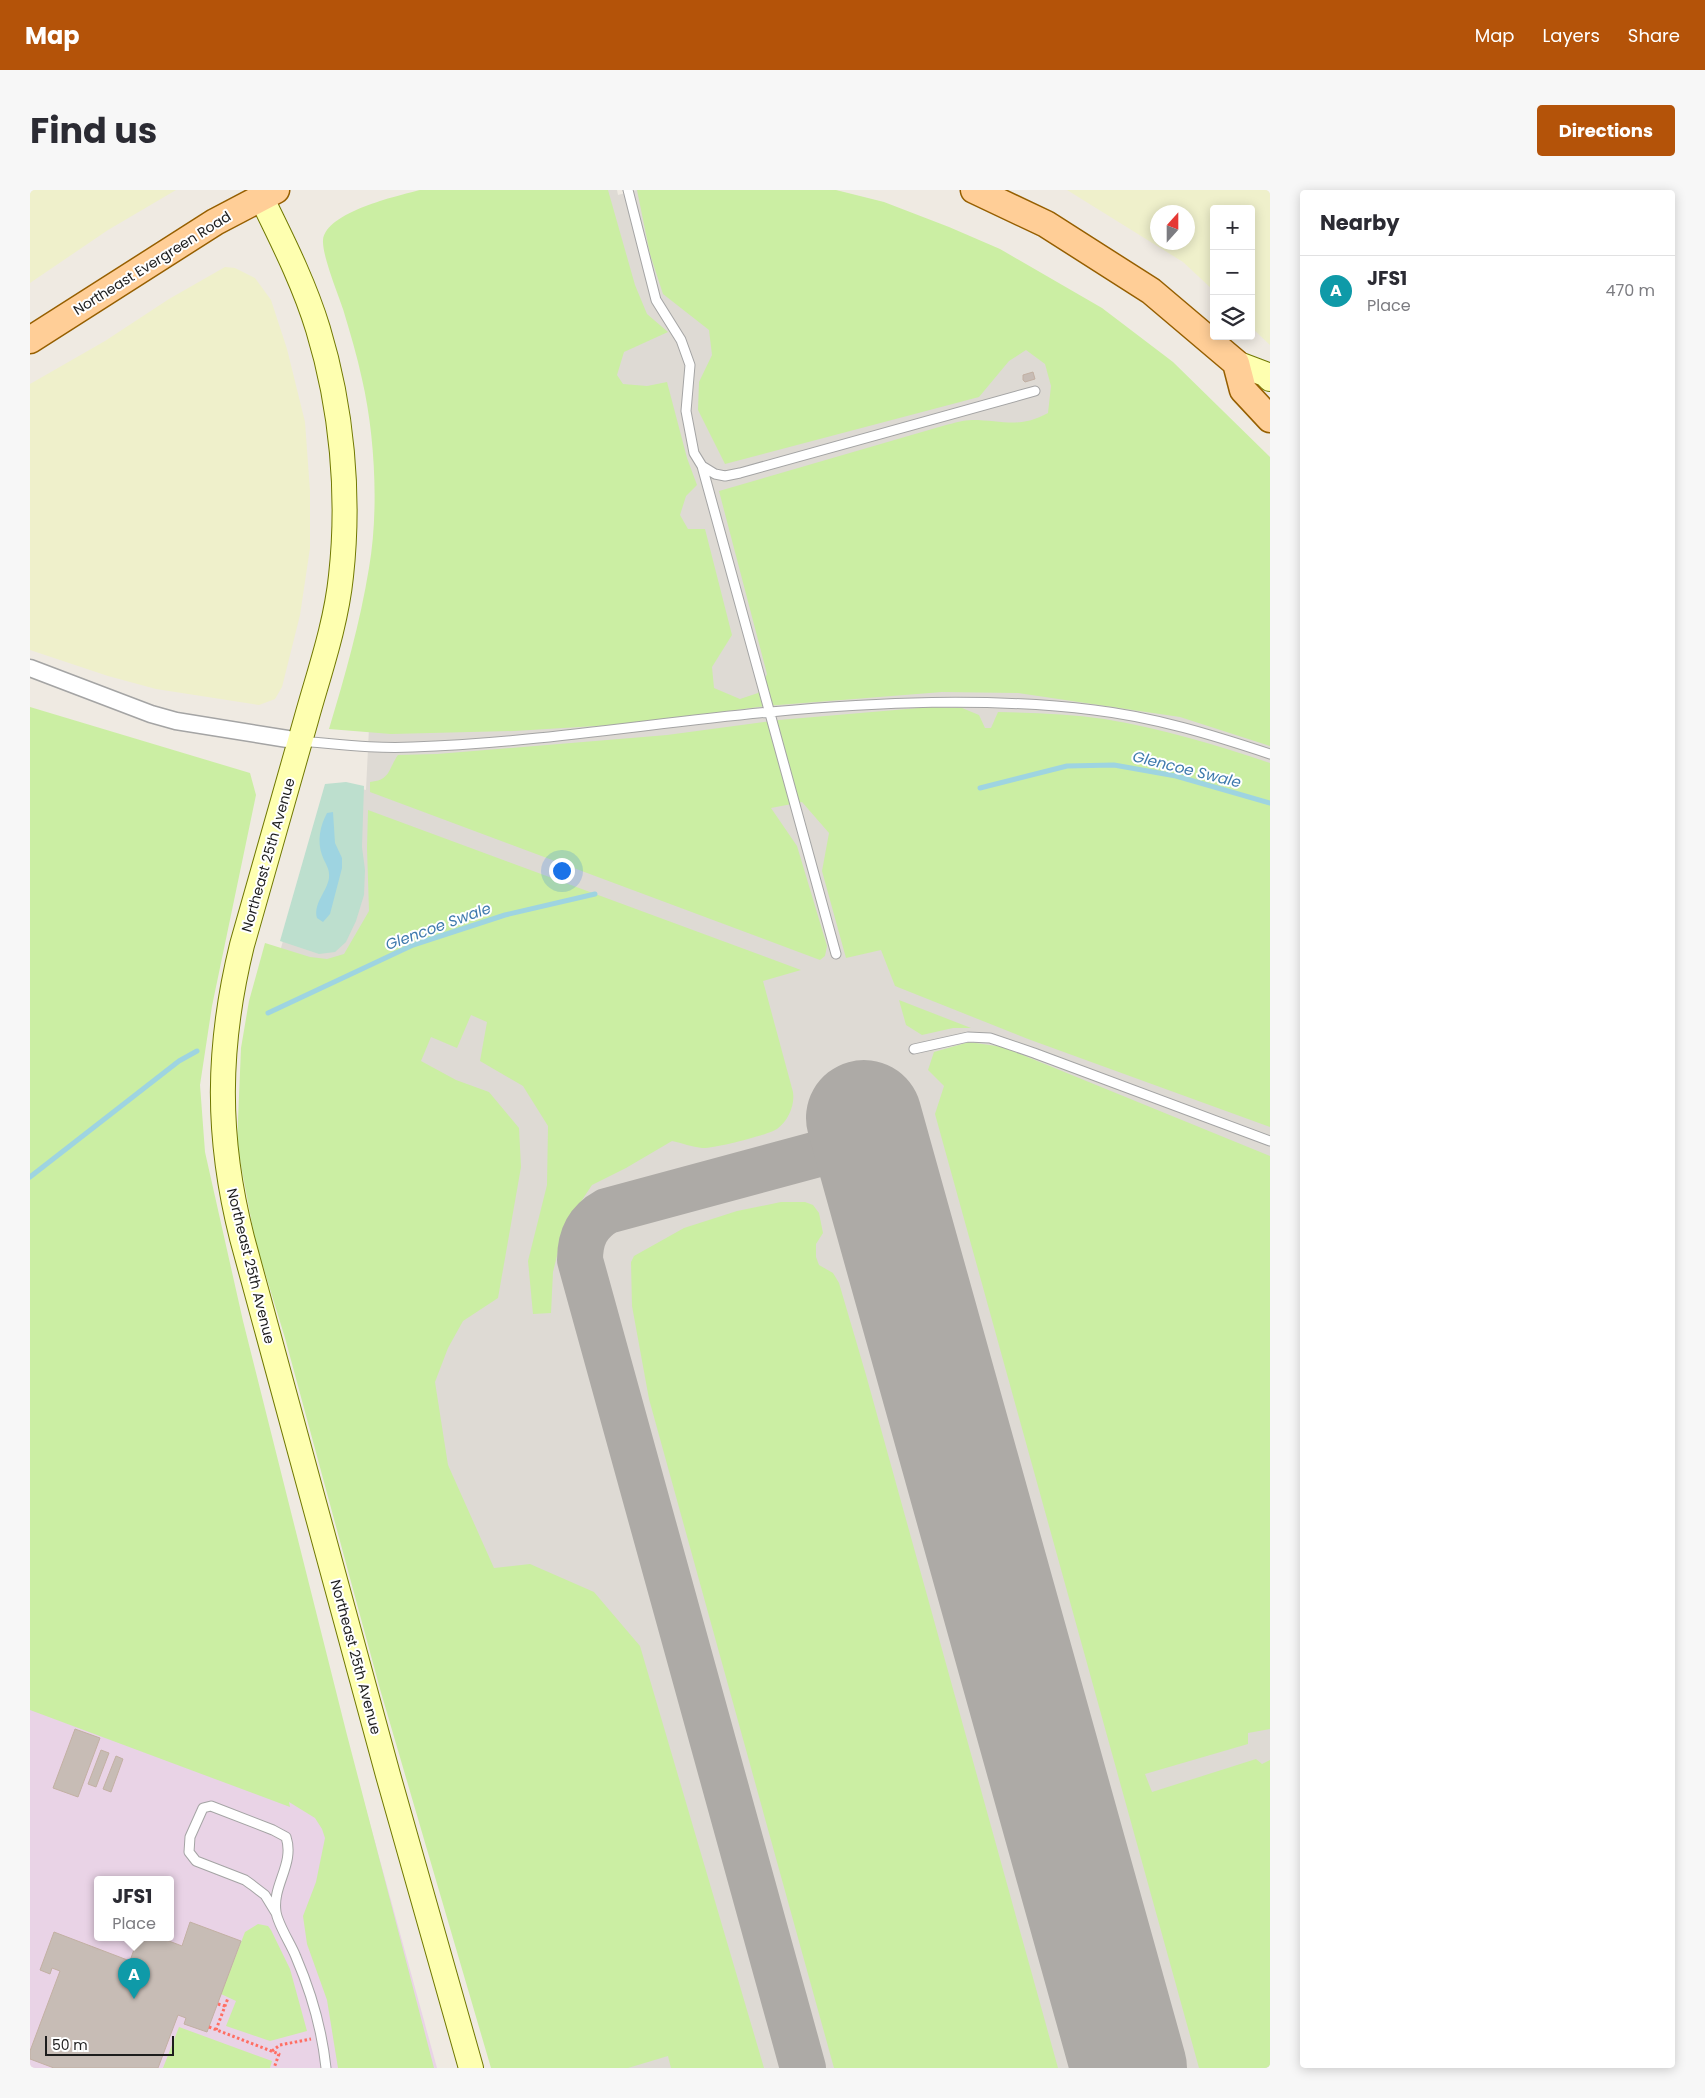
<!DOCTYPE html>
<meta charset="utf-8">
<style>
body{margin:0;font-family:Poppins,sans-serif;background:#f7f7f7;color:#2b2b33}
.controls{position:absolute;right:15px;top:15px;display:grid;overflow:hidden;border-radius:5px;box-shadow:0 2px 12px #0003}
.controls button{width:45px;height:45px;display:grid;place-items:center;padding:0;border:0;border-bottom:1px solid #e1e1e2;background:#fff;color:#2b2b33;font:25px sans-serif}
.compass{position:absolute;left:1120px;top:15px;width:45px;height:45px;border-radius:50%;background:#fff;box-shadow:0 2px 12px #0003;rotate:21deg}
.scale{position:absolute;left:15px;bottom:12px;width:129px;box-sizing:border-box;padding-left:5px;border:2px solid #1d1d1d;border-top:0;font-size:14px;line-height:18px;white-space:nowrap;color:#1d1d1d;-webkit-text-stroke:4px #fff;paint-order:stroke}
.you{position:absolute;left:531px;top:680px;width:18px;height:18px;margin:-12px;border:4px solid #fff;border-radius:50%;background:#1a73e8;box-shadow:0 0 0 8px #1a73e833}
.badge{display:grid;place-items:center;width:32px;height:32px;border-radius:50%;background:#b45309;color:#fff;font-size:16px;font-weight:700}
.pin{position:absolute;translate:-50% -41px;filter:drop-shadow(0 1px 2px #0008)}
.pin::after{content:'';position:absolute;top:26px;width:18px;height:15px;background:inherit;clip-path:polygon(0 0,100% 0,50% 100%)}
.popup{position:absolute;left:64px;top:1686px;width:80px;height:65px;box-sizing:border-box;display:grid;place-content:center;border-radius:5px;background:#fff;filter:drop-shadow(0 1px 4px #0005);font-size:16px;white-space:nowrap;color:#7c7c81}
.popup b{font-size:19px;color:#2b2b33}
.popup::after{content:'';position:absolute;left:50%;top:100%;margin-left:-10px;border:10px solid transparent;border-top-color:#fff}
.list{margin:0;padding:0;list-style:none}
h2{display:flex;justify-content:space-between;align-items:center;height:65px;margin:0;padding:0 20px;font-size:21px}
h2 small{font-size:16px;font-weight:400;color:#7c7c81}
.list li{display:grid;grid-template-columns:32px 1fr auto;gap:15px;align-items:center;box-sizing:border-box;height:70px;padding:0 20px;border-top:1px solid #e1e1e2}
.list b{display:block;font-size:19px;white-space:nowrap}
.list p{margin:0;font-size:16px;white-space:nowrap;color:#7c7c81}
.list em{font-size:16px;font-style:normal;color:#7c7c81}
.icon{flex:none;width:28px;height:28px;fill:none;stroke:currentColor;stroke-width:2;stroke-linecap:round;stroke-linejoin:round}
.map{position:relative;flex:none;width:1240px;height:1878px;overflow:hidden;border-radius:5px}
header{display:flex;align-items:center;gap:30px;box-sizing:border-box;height:70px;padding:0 25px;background:#b45309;color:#fff}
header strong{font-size:24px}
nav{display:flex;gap:28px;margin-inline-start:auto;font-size:18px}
.intro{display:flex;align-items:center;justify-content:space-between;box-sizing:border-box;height:120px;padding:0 30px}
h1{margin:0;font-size:35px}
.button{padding:12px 22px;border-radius:5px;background:#b45309;color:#fff;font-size:18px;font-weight:700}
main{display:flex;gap:30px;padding:0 30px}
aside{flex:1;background:#fff;border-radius:5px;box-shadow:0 2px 12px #0003}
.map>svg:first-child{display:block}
</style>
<header>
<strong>Map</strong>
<nav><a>Map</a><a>Layers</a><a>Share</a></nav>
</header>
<div class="intro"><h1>Find us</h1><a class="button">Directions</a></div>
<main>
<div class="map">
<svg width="1240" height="1878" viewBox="0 0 1240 1878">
<rect width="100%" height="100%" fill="#efeae2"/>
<path fill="#e9d3e6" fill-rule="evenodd" d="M0,1473l331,128 76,277h-407zM68,1690h72v58h-72z"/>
<path fill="#dedad4" d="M441,0h146l1,5 19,-5h148l485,279v1599h-757l-232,-1120 45,-161 20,-2 20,5 4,-83z"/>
<path fill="#eff0cb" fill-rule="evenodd" d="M0,0h146l-68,40 -78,53z
M1037,0h203v155l-19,-18v-118h-37v82l-31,-29zM1158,22v30h-30v-30z
M195,77l10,1 20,10 16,22 16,49 18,73 5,69v57l-10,67 -18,72 -7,12 -16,6 -103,-16 -48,-13 -78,-26v-266l75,-43 64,-42z"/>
<path fill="#cbeea3" d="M390,0h188l27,95 12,29 21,18 -44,20 -7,23 6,9 24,2 20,-4 20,76 10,27 -11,11 -6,19 8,14h17l27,106 -20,32 2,21 26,11 18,-6 9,-19 -48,-183 227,-66c8,-2 18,-5 26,-5 31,0 47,9 76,-7l3,-27 -6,-22 -19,-14 -17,11 -30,36 -254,67 -27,-54 1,-28 13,-27 -3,-25 -46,-36 -13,-40 -13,-64h199l48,12 65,25 51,22 102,59 71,54 97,95v289l-90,-29 -162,-24 -76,-1 -176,14 -137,18 -115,7 -123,3 -62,-5c16,-53 31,-106 40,-161 10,-57 6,-133 -7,-189 -5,-23 -12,-47 -19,-70 -5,-15 -21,-54 -20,-69 3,-28 74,-44 97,-50z
M0,517l220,66 6,22 -44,211 -12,79 5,67 38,169 104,414 87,333h-96l-11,-68 -20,-56 -4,-28 13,-34 9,-44 -3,-9 -7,-11 -26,-16 1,5 -260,-97z
M900,517l32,1 17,7 6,13h6l7,-16c35,1 71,2 106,7 57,9 112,26 166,44v364l-242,-88 -133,-53 -14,-36 -35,8 -24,-87 7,-38 -27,-31 -31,6 26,38 30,100 -2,10 -5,4 -450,-168v-10c21,-2 18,-13 28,-27l39,-1 230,-19 112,-15z
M338,620l433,160 -38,11 30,111c2,14 -5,29 -16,37 -9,6 -64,20 -75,19 -10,-1 -20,-5 -30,-7l-46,27 -34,17 -28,42 -11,45 -2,41 -18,1 -5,-53 19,-76 1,-59 -25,-40 -43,-25 7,-39 -16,-7 -14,33 -26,-11 -10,24 35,19 33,12 30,36 2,39 -23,131 -35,23 -15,27 -13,34 13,83 46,103 36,-4 64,28 46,54 124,422h-93l-3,-12 -40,12h-137l-111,-379 -95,-351 -30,-98 -18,-96 4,-96 8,-47 16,-58 45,14 17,2 17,-5 25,-43 -2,-63z
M869,810l72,28h-18l-31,7 -16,-10z
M939,852l34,5 267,109v573l-22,4v11l-103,30 7,18 104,-33 6,5 8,-4v308h-71l-264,-954 9,-28 -16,-16 6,-18z
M751,1012h24l8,3 6,8 4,20 -7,11v13l3,8 14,8 6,10 27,92 192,693h-224l-185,-669 -17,-93 -1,-44 3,-6 50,-28 53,-17z
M228,1734l10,2 3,4 19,39 17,62 -37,10 -44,-15 10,-25 -15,-7 24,-62z
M149,1837l93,34 -2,7h-107z"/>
<path fill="#bddfce" d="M316,592l18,4 -2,61 3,23 -1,25 -8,26 -10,21 -11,10 -16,2 -39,-13 45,-157z"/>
<path fill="#9ed4e1" d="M303,622l2,31 7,15v10l-12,46 -7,8 -6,-4c-4,-15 10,-26 12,-40 1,-10 -4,-14 -7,-23 -5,-14 -2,-29 5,-42z"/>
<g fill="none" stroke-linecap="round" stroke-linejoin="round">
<path stroke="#9ed4e1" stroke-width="5" d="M950,598l87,-22 47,-1 62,11 94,27
M238,823l145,-68 92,-30 90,-21
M0,987l149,-116 18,-10"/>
<path stroke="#adaaa6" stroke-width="46" d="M773,1878l-223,-808c0,-22 7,-38 27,-49l263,-71"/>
<path stroke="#adaaa6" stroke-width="116" d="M834,928l265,950"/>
</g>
<path fill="#c7bcb5" stroke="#c2b0a3" d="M1003,182l2,7 -10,3 -2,-2v-5z
M45,1539l25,9 -22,59 -25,-9z
M71,1560l8,3 -13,34 -8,-3z
M86,1566l7,3 -12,33 -8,-3z
M160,1732l51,19 -34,91 -23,-8 2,-6 -8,-3 -20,53h-104l-24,-9v-8l30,-80 -8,-3 -2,6 -10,-4 14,-38 76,29 8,-23h23l21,8z"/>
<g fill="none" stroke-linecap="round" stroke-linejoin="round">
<g stroke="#a4a4a4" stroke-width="11">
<path id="lane" d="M598,0l28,110 25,40 9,25 -4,46 8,42 8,13 13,8 10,2 15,-3 295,-82
M672,276l134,488
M270,551c38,3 75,8 113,6 120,-4 238,-24 357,-35 108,-10 216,-15 324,-2 60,7 119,25 176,44
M884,859l54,-12 22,1 44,15 236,88
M246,1723l-11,-18 -13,-10 -7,-5 -49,-19 -7,-9 1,-15 13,-29 8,-2 62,24 13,7c9,27 -14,48 -10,75 2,13 15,32 20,45 15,35 26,73 30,111"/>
</g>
<g stroke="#a4a4a4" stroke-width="19">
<path id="street" d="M0,478l121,46 25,7 124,20"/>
</g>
<g stroke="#707800" stroke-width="26">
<path id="secondary" d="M231,7c21,43 43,86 57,132 24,79 32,166 23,247 -5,49 -22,97 -35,144 -22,75 -43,150 -64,225 -25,102 -26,191 0,293l146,537 83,293
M1206,173l29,11 5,5"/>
</g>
<g stroke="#965f00" stroke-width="29">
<path id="primary" d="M944,0l72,34 105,67 85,72 7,27 27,29
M0,150l185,-118 61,-32"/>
</g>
<path stroke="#ff6e63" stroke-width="3" stroke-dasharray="2.5 2.5" stroke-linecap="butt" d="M188,1814l7,2
M179,1837l70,27 -5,14
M186,1840l12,-32
M242,1861l8,-6 31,-6"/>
<use href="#lane" stroke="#fff" stroke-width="9"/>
<use href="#street" stroke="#fff" stroke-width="16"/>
<use href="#secondary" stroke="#feffb0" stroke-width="24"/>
<use href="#primary" stroke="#ffce97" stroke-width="26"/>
</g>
<g text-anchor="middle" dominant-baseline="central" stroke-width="4" stroke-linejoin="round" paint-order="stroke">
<g font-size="14" fill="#1d1d1d" stroke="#fff">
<text transform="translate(122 73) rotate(-32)">Northeast Evergreen Road</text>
<text transform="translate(238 665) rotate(-74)">Northeast 25th Avenue</text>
<text transform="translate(221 1076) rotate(76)">Northeast 25th Avenue</text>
<text transform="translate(326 1467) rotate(75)">Northeast 25th Avenue</text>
</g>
<g font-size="15" font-style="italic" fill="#3f7aad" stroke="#fff">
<text transform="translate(1157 579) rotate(14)">Glencoe Swale</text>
<text transform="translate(408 736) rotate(-20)">Glencoe Swale</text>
</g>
</g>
</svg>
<div class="controls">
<button>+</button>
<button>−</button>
<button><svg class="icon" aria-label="layers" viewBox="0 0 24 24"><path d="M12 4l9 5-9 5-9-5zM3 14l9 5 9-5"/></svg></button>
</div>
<svg class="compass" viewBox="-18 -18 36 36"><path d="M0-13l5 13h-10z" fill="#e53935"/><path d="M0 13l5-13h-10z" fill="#7c7c81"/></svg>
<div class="scale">50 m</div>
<div class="you"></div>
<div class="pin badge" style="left:104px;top:1809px;background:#0f9aa8">A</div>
<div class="popup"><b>JFS1</b>Place</div>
</div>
<aside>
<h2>Nearby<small></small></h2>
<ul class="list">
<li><span class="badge" style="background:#0f9aa8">A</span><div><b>JFS1</b><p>Place</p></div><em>470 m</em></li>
</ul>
</aside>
</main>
